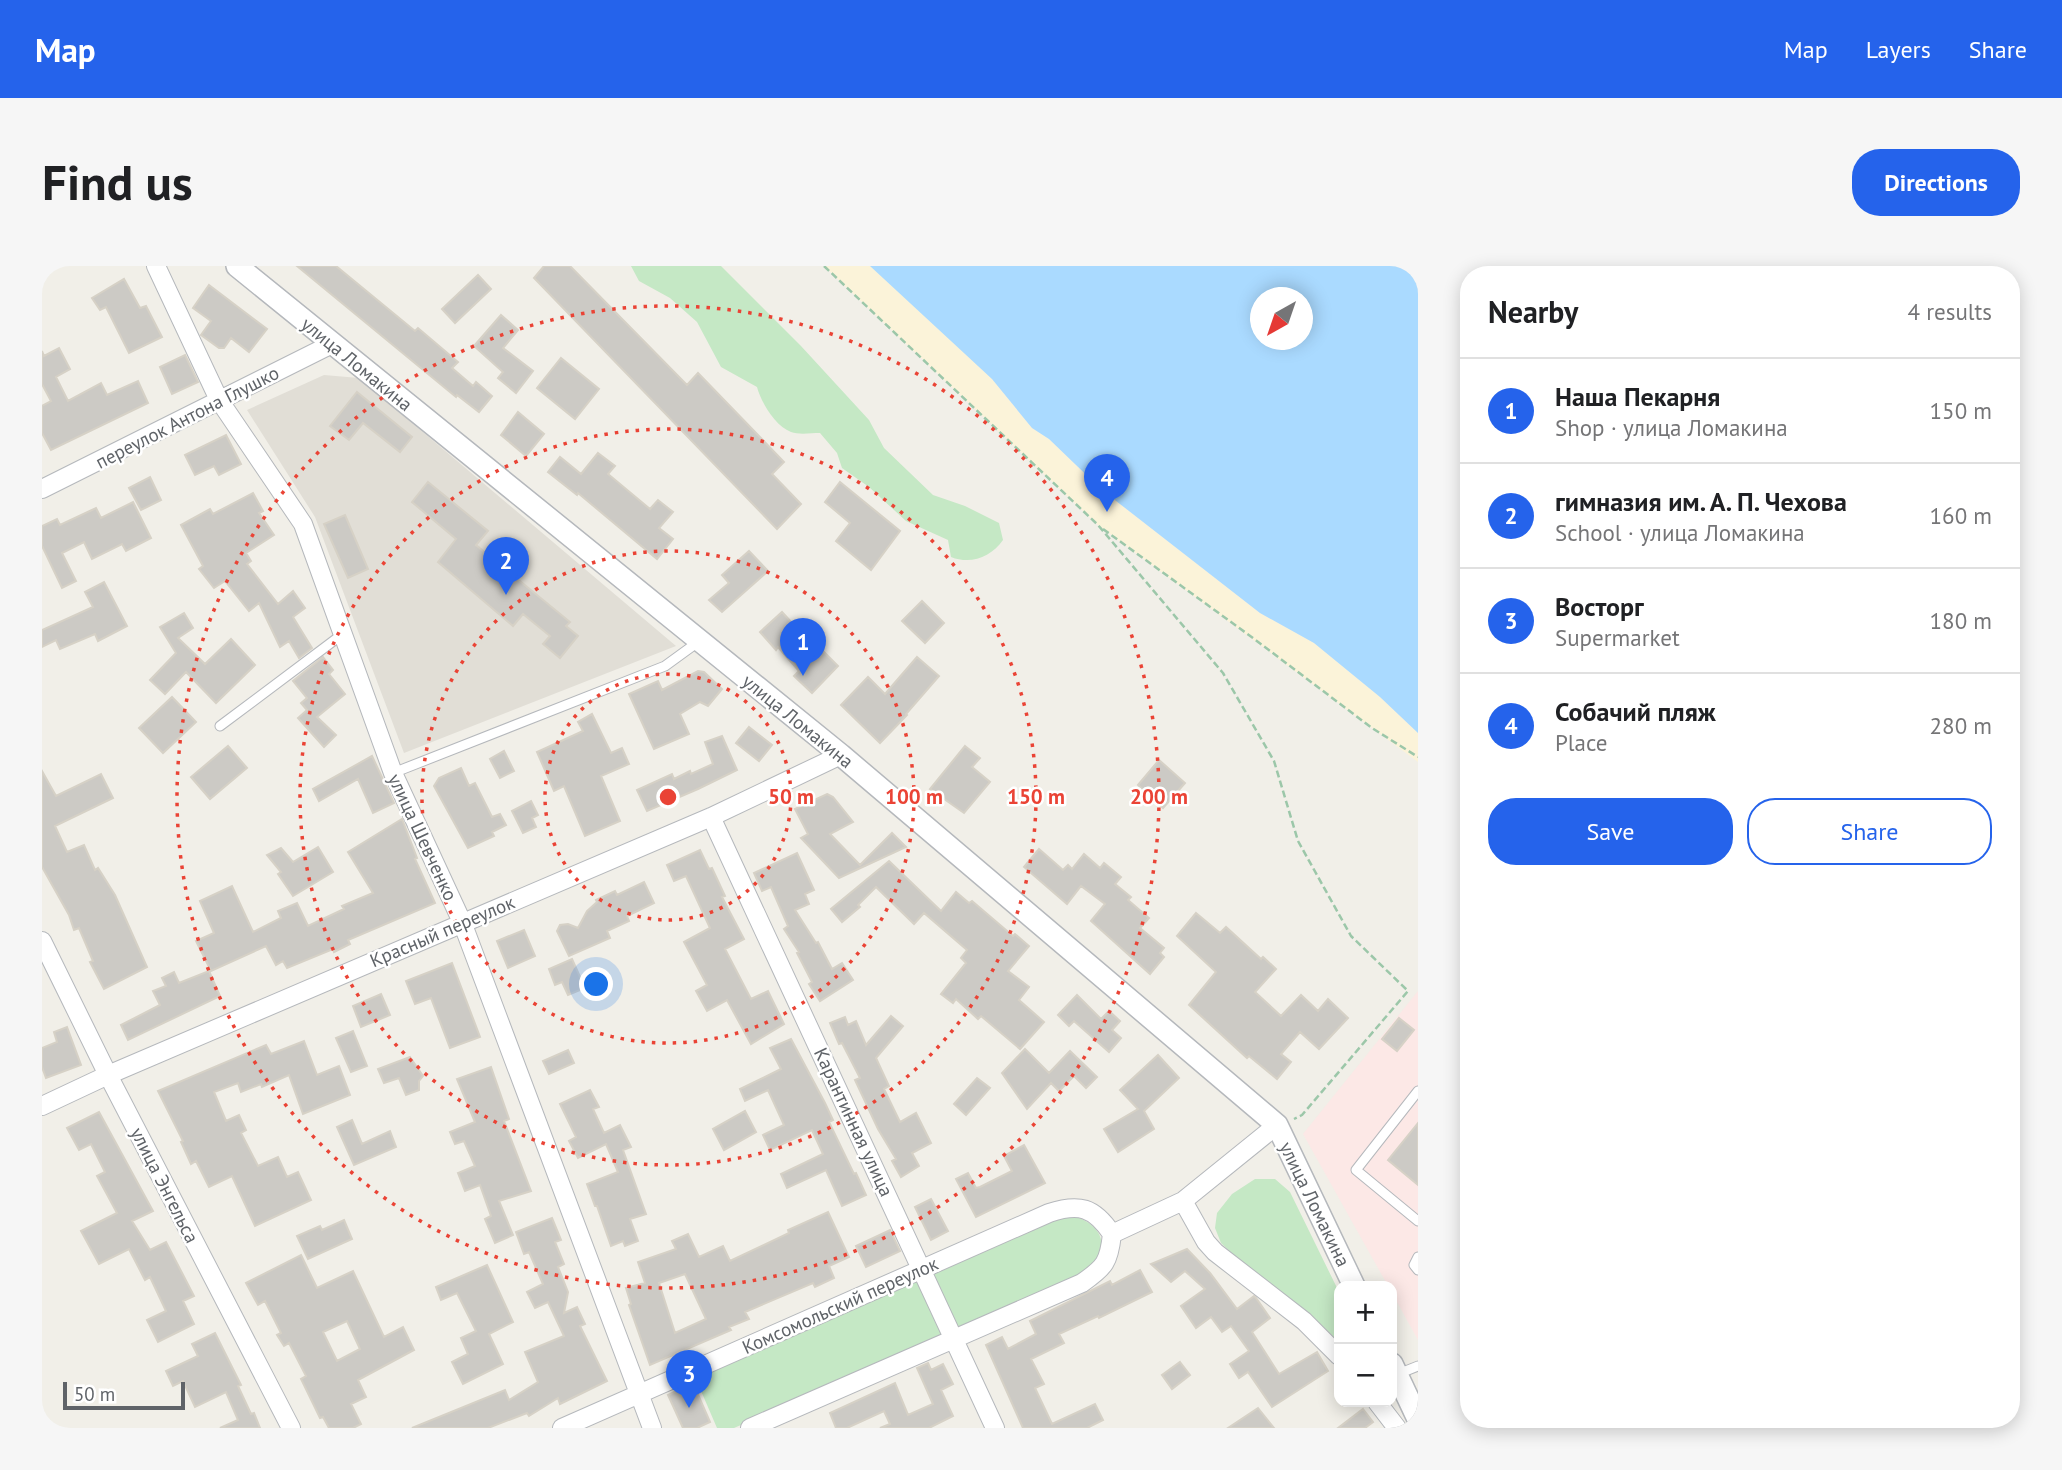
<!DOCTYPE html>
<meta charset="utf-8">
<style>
body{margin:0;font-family:"PT Sans",sans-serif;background:#f6f6f6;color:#202124}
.controls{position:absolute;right:21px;bottom:21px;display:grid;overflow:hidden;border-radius:14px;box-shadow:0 4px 18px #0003}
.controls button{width:63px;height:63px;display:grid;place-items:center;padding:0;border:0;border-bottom:2px solid #e0e0e0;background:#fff;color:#202124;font:35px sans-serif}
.compass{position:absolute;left:1208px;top:21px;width:63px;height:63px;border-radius:50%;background:#fff;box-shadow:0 4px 18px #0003;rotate:220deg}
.scale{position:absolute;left:21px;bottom:18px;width:122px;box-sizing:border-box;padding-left:7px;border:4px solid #5f6368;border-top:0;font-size:19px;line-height:24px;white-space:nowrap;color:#5f6368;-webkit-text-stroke:5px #fff;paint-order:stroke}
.you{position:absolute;left:555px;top:719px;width:24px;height:24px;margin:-18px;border:5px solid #fff;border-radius:50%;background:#1a73e8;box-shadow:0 0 0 10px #1a73e833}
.badge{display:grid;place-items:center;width:46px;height:46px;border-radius:50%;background:#2563eb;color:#fff;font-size:23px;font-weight:700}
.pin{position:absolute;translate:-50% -58px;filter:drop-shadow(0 2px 4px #0008)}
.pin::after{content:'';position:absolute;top:37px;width:24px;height:21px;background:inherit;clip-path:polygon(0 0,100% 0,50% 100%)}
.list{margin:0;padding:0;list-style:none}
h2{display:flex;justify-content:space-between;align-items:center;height:91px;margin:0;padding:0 28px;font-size:30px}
h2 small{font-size:23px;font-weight:400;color:#757577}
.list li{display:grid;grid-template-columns:46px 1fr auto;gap:21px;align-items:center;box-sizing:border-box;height:105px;padding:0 28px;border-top:2px solid #e0e0e0}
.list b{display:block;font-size:26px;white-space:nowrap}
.list p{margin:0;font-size:23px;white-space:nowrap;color:#757577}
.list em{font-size:23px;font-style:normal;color:#757577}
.actions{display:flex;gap:14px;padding:21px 28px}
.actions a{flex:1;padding:16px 0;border:2px solid #2563eb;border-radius:28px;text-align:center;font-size:24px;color:#2563eb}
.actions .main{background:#2563eb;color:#fff}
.map{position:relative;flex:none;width:1376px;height:1162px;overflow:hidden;border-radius:28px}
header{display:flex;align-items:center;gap:42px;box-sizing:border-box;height:98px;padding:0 35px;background:#2563eb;color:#fff}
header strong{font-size:33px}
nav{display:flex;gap:38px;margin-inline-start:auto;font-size:24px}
.intro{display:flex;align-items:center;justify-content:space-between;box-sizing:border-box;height:168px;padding:0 42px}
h1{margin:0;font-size:49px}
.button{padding:18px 32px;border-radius:28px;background:#2563eb;color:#fff;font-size:24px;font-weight:700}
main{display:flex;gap:42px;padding:0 42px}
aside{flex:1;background:#fff;border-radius:28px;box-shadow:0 4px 18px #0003}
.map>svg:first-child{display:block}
</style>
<header>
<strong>Map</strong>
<nav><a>Map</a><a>Layers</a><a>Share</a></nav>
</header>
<div class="intro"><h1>Find us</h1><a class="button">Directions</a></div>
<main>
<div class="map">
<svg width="1376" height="1162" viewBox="0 0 1376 1162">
<rect width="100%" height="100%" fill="#f1efe8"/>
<path fill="#e1ded6" d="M282,109l35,3 317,268 -272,107 -89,-236 -68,-107z"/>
<path fill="#fce8e6" d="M1376,725v349l-26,-47v-7h-4l-85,-152z"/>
<path fill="#c5e8c5" d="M589,0h90l80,80 68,74 15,28 49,47 32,11 34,17 4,17c-12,17 -32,25 -52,17l-3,-17 -42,-19 -37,-34 -27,-19 -5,-15 -17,-20c-9,0 -21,2 -29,-1 -16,-6 -30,-30 -34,-45l-36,-20 -24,-45 -27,-24 -31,-17z
M1213,913h20l15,13 49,100v50l-30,-29 -67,-50 -21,-20 -6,-15 2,-15 15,-19z
M1026,949c18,3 40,16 32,39 -2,8 -13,16 -18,22l-348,152h-17l-22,-51z"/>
<path fill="#fbf3d9" d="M782,0h46l15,12 107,101 40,49 17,11 53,51 158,123 54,30 66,54 38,36v29l-320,-237z"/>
<path fill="#aadaff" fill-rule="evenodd" d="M828,0h548v467l-38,-36 -66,-54 -54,-30 -158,-123 -53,-51 -17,-11 -40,-49zM1218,32h42v42h-42z"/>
<path fill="#cccac5" stroke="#d6d1c6" stroke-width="2" fill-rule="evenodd" d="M255,0h39l79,65 3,-3 40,34 -6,6 21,18 3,-4 16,14 -13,16 -22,-17 -1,2z
M502,0h26l117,119 11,-12 86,89 -12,12 29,30 -24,25 -243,-251z
M436,9l13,14 -36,34 -13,-14z
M82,13l16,29 6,-2 16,31 -33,16 -23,-46 -6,3 -8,-12z
M167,19l58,44 -18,23 -18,-14 -7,10h-5l-18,-13 10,-14 -18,-13z
M459,49l17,15 -15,18 30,23 -17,22 -18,-15 5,-6 -29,-26z
M17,82l11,21 -14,8 12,24 33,-18 6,12 31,-14 10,22 -97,47 -9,-17v-27l9,-5 -9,-17v-33l2,5z
M143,89l13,27 -26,12 -12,-27z
M519,92l38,31 -24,30 -38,-31z
M315,126l55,45 -12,15 -37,-29 -14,17 -19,-14z
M476,146l26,22 -18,22 -25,-21z
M184,169l15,29 -22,11 -5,-9 -19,9 -10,-20z
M556,187l17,13 -7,8 42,35 8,-9 15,12 -14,16 14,11 -16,20 -79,-66 -1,2 -29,-23 12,-15 21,17z
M108,211l11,23 -20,10 -12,-22z
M386,216l60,49 -12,14 94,77 -4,4 12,10 -18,22 -17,-14 7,-8 -27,-22 -10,12 -75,-64 18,-23 -44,-37z
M798,216l60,49 -29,39 -35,-29 14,-18 -25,-21z
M211,227l10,18 -4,2 15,22 -28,18 5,8 -4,3 31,40 15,-13 12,17 -12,9 19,31 -13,10 -10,-17 -9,6 -21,-44 -10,8 -24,-30 -11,7 -15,-19 4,-3 -22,-41 29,-16 3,5z
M91,236l18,36 -25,13 -4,-7 -30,15 -8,-17 -22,11 14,28 -14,7 -20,-42v-20l15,-7 3,6 36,-17 5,10z
M303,249l23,54 -20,9 -24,-54z
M707,285l19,20 -46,41 -13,-12 20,-17 -7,-8z
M62,316l23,44 -29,15 -3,-7 -35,15 -4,-9 -14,7v-17l51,-23 -8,-15z
M880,335l22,22 -19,20 -23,-22z
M740,346l24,26 2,-2 30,30 -26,27 -18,-17 5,-5 -21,-24 -2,3 -16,-18z
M142,347l9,15 -15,10 27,26 26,-25 24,26 -39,38 -30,-31 -21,22 -15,-14 26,-27 -16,-26z
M281,391l10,13 -4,4 16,20 -28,23 19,18 -12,12 -26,-29 9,-8 -6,-7 6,-5 -14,-17z
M875,391l22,19 -33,38 1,1 -27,28 -39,-38 27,-28 17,17z
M656,405l6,1 18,17 -14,17 -8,-4 -20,12 9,20 -35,15 -25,-55 29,-13 4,9z
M130,431l24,25 -33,31 -24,-25z
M550,448l19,39 11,-5 7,16 -28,12 19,45 -35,15 -21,-50 -10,5 -17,-39 46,-21 -5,-9z
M707,461l23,18 -13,16 -23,-18z
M680,470l15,34 -39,19 -51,22 -10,-21 35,-16 2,5 16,-8 1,3 22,-10 -8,-22z
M186,480l19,22 -37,31 -19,-22z
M923,480l15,12 -8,9 18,15 -26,31 -34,-24z
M462,485l10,20 -14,7 -10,-19z
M330,490l22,47 -21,10 -15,-34 -39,22 -6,-12z
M1117,494l26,23 -22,25 -25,-23z
M419,502l8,18 6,-3 17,34 8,-3 6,11 -14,7 2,4 -26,12 -34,-62 5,-8z
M0,505l14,25 45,-22 12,24 -58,28 12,26 17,-7 11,25 3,-2 17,27 32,72 -43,22 -14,-27 3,-1 -14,-33 -5,2 -5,-15 -27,-48z
M785,528l6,3 20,25 -23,12 30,31 32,-32 14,14 -67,31 -38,-40 7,-4 -13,-25z
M489,535l7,14 -6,3 4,9 -13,6 -11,-22z
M360,553l15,39 -2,1 20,44 -87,37 2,4 -16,8 -1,-3 -46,19 -4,-7 -7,4 -10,-19 -55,25 -15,-30 18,-8 -14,-32 32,-15 21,46 28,-14 -3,-7 19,-8 11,23 36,-17 -2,-3 31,-13 -25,-41z
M276,581l15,25 -40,24 -15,-22 3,-2 -14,-17 14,-7 12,14z
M997,583l24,21 5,-5 4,4 12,-15 16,14 4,-5 17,14 -6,7 16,13 -3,3 21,18 -9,10 24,20 -4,5 4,4 -14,17 -59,-53 14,-17 -24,-18 -14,18 -43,-37z
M658,584l9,19 3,-1 13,28 -3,1 22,42 -19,10 26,50 17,-8 16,33 -33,20 -24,-44 -20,11 -11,-20 11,-6 -23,-43 26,-14 -24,-52 -12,5 -7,-16z
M755,587l17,37 -9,4 4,10 -14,6 21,33 2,-1 14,27 10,-6 11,17 -33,21 -11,-17 3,-2 -15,-29 2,-1 -15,-23 4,-3 -17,-39 -9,4 -8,-18z
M847,595l52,50 15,-19 13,11 3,-2 41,35 2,-2 14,12 -21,25 21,16 -10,13 25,22 -24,27 -39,-33 -3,3 -22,-20 -3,4 -12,-9 25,-31 -5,-5 6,-8 -43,-37 -10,11 -38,-37 -18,18 2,2 -18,15 -11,-13z
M602,616l10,21 -27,13 2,5 -22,10 3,7 -41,18 -12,-25 3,-6 8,-1 10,4 9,-17 10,-9 -1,-2 19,-9 2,4z
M1154,647l24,20 6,-6 35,32 2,-2 13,12 -21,23 26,24 20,-21 17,16 10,-12 20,19 -29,31 -19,-17 -19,22 10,8 -14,17 -28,-23 -2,2 -58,-53 27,-33 -39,-36z
M482,664l11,26 -27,12 -11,-27z
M530,693l13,29 -17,7 -6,-13 -7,3 -6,-16z
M410,697l28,74 -30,11 -19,-50 -16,6 -9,-23z
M167,705l11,25 -92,44 -7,-15 39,-20 -7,-14 13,-5 -4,-8 12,-6 5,11z
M339,728l9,21 -29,12 -8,-21z
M1035,729l24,24 8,-8 11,10 -8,9 9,8 -12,14 -35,-31 -5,5 -11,-11z
M849,750l12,10 -27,32 13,28 -5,3 16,33 16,-9 15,30 -19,10 7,13 -18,11 -9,-16 4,-2 -18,-30 -23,-49 5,-2 -18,-35 -3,1 -9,-21 15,-6 3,8 8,-4 10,24z
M1357,752l15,12 -17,21 -15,-12z
M25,761l14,38 -35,13 -4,-11v-19l15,-6 -3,-10z
M311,765l14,35 -16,6 -15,-34z
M749,773l34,64 8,17 -4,2 25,52 2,-1 10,22 -24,11 -16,-36 -39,18 -6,-14 42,-20 -11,-24 -42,20 -7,-15 21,-10 -16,-35 -23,11 -5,-12 41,-20 -11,-21z
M262,775l13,34 22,-9 11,29 -47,19 -14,-39 -27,12 -1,-3 -20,8 -3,-9 -24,9 12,29 13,-6 7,15 -5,3 17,33 20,-9 9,20 11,-5 13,28 -56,26 -23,-50 -23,11 -13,-26 -5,3 -10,-22 2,-1 -25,-50 108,-46 5,9z
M983,783l24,24 21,-22 27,26 -11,11 -12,-12 -15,15 -8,-8 -24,26 -25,-36z
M526,784l6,13 -25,11 -6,-13z
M1116,789l21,23 -35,33 10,18 -36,23 -14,-23 34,-20 -18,-19z
M368,791l13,19 -4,5v9l-13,5 -7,-17 -15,5 -6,-14z
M449,801l18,52 -5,2 27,70 -32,10 14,34 -18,8 -10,-24 6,-3 -11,-31 -15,6 -7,-18 17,-7 -11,-25 -9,3 -5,-12 25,-10 -18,-43z
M935,812l13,10 -24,27 -12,-11z
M548,824l9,17 -6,2 11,24 16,-8 11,22 -8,3 23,64 -16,5 8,22 -13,5 -2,-5 -12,5 -14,-40h-2l-8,-22 31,-12 -12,-28 -28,14 -9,-17 7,-4 -16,-33z
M703,845l11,21 -32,18 -11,-21z
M57,846l54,99 -21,10 18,29 16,-8 28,54 -11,5 11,23 -36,18 -11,-22 19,-9 -16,-34 -5,3 -16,-31 -30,15 -18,-33 36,-18 -20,-37 8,-4 -14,-28 -12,6 -12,-22z
M310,854l10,24 28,-13 6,16 -42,18 -17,-38z
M1376,857v62l-30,-25z
M982,879l21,38 -69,34 -20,-38 12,-6 8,15 4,-1 32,-16 -8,-15z
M889,933l17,32 -17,9 -16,-33z
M786,946l21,45 -20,9 5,12 -19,9 -2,-4 -68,29 4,7 -20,8 2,3 -81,35 -21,-60 2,-1 -5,-16 19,-5 -7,-21 38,-13 -4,-8 16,-7 11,23 24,-11 7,15 59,-28 -1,-3zM643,1008l21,45 -31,14 -16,-50z
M510,952l9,22 -6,2 9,22 -6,3 10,25 -4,21 13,-6 8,17 -5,2 27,55 -47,23 -2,-6 -29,18 -2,-3 -39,15h-76l93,-38 4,10 29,-18 -13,-30 39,-16 -16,-34 -13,6 -8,-16 16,-8 -14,-32 -5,2 -8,-22z
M302,954l8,19 -44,20 -11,-23 23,-10 2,4z
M848,964l10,21 -34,16 -10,-21z
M1145,983l23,24 27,36 17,-13 2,2 14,20 -18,14 27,42 38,-22 11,19 -56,36 -24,-35 -9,6 -9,-14 19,-13 -18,-25 -9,6 -11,-15 -15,11 -15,-22 24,-17 -20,-18 -14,11 -20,-18z
M259,989l16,33 36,-17 31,66 19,-10 11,23 -56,30 8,17 -15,7 10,20 -8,4h-24l-6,-11 -3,1 -19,-39 5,-3 -17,-33 -5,3 -7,-11 4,-2 -16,-32 -7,4 -12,-22zM305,1055l13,28 -23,12 -14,-29z
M445,999l26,57 -24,12 14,30 -40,20 -11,-22 16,-8 -7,-16 15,-7 -19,-38 -16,7 -5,-13z
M1098,1004l12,22 -53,26 -1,-2 -39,18 5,9 -33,16 13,25 -9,4 17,36 43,-20 8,16 -16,8h-64l-37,-83 16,-8 6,12 28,-15 -6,-13 80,-40 2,4z
M173,1067l26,52 -3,1 13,28 3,-1 6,15h-40l18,-8 -12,-28 -31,15 -12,-26 -10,5 -7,-15 32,-15 -6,-12z
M1138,1096l10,13 -18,14 -10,-14z
M886,1097l3,7 12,-6 10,20 -12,6 12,26 -24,12h-49l10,-4 -6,-13 -37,17h-11l-6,-15 65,-30 13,32 25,-11 -16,-36z
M651,1117l17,39 -13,6h-14l-15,-33z
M1216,1142l16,20h-46z
M1321,1143l10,13 -8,6h-27z"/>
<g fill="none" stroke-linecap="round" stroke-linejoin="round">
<g stroke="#b5b8bc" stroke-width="11">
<path id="service" d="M178,460l124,-93
M351,507l272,-107 33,-24
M1376,825l-62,79 62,51
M1376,991l-4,8 4,5
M1356,1108l20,-8"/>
</g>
<g stroke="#b5b8bc" stroke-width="20">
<path id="minor" d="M114,0l63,134 84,124 90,249 69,149 190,506
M0,223l290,-145
M669,551l284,611
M0,675l66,134 183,353
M0,840l66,-31 603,-258 130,-62
M1141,935l23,41 9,10 89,69 35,35
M1070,968l71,-33 94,-76
M1335,1136l20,26
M520,1162l487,-215c30,-10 45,-6 63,21 -3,28 -7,33 -30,49l-332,145"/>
</g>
<g stroke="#b5b8bc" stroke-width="24">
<path id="tertiary" d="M195,0l604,489 436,370 77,161
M1350,1098l26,55"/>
</g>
<path stroke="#9cc7a9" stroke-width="2.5" stroke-dasharray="7 3.5" stroke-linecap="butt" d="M782,0l274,259 125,148 51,88 24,80 53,95 57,55 -106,124 -8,4
M1061,263l150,109 119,90 46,29"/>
<use href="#service" stroke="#fff" stroke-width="9"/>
<use href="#minor" stroke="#fff" stroke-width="18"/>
<use href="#tertiary" stroke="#fff" stroke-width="21"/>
</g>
<g fill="none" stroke="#ea4335" stroke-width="3.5" stroke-dasharray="3.5 7">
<circle cx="626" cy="531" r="123"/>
<circle cx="626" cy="531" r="246"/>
<circle cx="626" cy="531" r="368"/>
<circle cx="626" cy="531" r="491"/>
</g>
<g text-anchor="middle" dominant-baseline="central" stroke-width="5" stroke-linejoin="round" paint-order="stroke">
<g font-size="19" fill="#5f6368" stroke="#fff">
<text transform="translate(315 98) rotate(39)">улица Ломакина</text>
<text transform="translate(145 151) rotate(-27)">переулок Антона Глушко</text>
<text transform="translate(756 455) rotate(39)">улица Ломакина</text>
<text transform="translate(381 571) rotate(65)">улица Шевченко</text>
<text transform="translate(400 665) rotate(-23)">Красный переулок</text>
<text transform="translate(812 856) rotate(65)">Карантинная улица</text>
<text transform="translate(123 919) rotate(63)">улица Энгельса</text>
<text transform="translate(1273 938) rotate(64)">улица Ломакина</text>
<text transform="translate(798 1039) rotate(-24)">Комсомольский переулок</text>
</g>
</g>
<circle cx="626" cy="531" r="10" fill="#ea4335" stroke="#fff" stroke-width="3.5"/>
<g font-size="21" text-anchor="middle" font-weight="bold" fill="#ea4335" stroke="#fff" stroke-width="5" stroke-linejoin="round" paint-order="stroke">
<text x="749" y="538">50 m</text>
<text x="872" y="538">100 m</text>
<text x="994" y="538">150 m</text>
<text x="1117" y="538">200 m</text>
</g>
</svg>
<div class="controls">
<button>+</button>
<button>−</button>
</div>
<svg class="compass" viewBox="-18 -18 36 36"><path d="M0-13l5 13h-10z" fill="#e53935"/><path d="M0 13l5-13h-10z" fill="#757577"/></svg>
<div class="scale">50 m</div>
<div class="you"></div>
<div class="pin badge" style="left:761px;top:410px">1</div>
<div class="pin badge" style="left:464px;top:329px">2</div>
<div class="pin badge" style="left:647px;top:1142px">3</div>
<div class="pin badge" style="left:1065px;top:246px">4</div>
</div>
<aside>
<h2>Nearby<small>4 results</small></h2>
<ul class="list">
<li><span class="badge">1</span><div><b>Наша Пекарня</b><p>Shop · улица Ломакина</p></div><em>150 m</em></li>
<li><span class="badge">2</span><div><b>гимназия им. А. П. Чехова</b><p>School · улица Ломакина</p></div><em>160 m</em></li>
<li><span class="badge">3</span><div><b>Восторг</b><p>Supermarket</p></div><em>180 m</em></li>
<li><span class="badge">4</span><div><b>Собачий пляж</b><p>Place</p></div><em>280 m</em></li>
</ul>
<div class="actions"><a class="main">Save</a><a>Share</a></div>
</aside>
</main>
